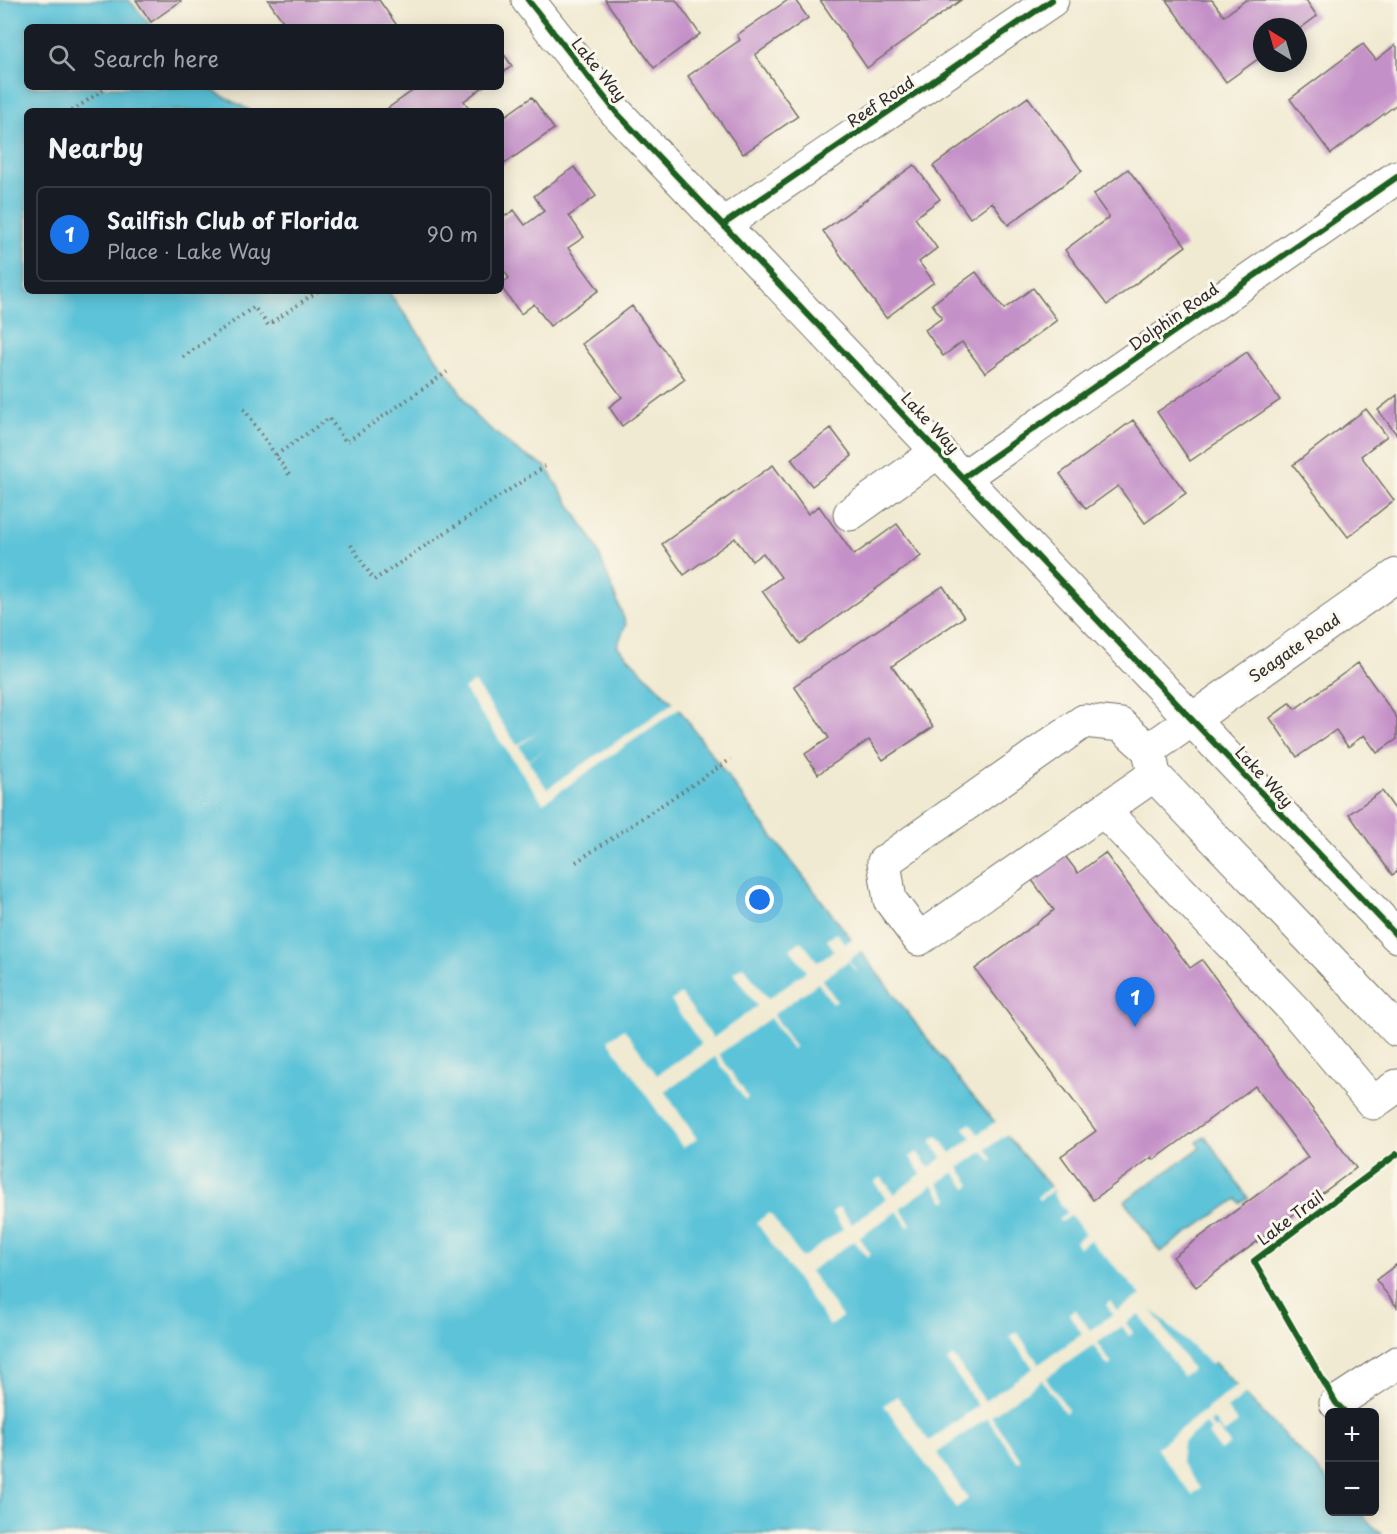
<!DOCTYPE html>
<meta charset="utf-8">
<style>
body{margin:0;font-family:"Playpen Sans",sans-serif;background:#20242c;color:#f1f3f6}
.controls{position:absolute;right:18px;bottom:18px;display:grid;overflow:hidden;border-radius:9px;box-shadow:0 3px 15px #0003}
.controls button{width:54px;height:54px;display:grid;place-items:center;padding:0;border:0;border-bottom:2px solid #363941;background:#171b24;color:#f1f3f6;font:30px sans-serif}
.compass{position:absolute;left:1253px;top:18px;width:54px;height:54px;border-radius:50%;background:#171b24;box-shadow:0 3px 15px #0003;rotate:323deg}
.you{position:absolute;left:760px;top:900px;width:21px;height:21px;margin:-15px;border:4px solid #fff;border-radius:50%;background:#1a73e8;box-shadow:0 0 0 9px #1a73e833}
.badge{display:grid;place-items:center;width:39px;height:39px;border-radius:50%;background:#1a73e8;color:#fff;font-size:20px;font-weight:700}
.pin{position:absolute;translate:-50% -50px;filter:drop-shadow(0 2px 3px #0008)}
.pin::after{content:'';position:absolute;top:32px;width:21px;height:18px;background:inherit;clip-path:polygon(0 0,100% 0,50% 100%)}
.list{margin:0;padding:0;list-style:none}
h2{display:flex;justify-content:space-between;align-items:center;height:78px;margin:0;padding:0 24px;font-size:26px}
h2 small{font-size:20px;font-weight:400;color:#9ea1a6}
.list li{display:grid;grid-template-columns:39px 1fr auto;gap:18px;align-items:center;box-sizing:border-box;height:96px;margin:0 12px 12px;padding:0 12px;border:2px solid #363941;border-radius:9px}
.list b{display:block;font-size:22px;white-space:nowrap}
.list p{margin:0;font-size:20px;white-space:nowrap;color:#9ea1a6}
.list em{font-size:20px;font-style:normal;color:#9ea1a6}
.icon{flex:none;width:33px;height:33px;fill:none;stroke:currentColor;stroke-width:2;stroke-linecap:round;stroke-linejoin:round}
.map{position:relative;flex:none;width:1397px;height:1534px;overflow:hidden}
.search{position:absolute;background:#171b24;box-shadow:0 3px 15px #0003;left:24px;top:24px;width:480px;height:66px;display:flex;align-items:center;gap:15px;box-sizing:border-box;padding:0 21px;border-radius:9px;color:#9ea1a6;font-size:22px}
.panel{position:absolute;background:#171b24;box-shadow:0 3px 15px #0003;left:24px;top:108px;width:480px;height:186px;border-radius:9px}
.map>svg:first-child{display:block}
</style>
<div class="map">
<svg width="1397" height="1534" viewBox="0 0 1397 1534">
<rect width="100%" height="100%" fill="#fbf7ec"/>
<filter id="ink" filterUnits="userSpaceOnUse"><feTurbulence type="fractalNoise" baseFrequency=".0167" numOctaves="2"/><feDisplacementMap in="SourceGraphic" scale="12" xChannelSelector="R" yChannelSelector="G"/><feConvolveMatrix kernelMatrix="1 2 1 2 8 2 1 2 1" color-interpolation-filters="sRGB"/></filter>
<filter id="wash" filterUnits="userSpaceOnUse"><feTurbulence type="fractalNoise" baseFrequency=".008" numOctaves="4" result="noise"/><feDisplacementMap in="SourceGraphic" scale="24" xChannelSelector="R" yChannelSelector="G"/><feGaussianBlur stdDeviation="1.35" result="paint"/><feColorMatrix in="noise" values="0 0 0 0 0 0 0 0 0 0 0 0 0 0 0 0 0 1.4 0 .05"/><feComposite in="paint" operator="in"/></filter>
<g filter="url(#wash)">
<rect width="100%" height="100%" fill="#f1ead2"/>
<path fill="#5bc3d8" stroke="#437782" stroke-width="1.5" d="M0,0h129l23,27h-125v60h179l45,24h-224v180h361l69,96 19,30 43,35 26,14 50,78 31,80 -9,22 62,63 71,98 209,273 107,125 160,170 103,106 1,31h29l22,22h-1381z
M1205,1136l43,62 -8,5 -3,-4 -77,53 -35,-51 75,-53 -3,-6z"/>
<path fill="#f1ead2" d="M474,682l43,63 22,-13 -20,14 9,14 22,-14 -22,15 19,28 129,-88 5,6 -138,96 -79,-114z
M837,933l8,11 9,-7 9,12 -14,11 8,11 -1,1 -8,-11 -26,19 15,21 -4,3 -15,-21 -45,32 22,32 -3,2 -22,-31 -51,36 29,43 -3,3 -30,-43 -50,35 32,47 -14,9 -75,-108 16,-11 33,46 44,-31 -30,-43 10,-7 32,44 44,-32 -24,-33 10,-7 25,33 38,-28 -16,-22 11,-8 17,21 16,-12 -7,-10z
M998,1120l11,13 -23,16 7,10 -2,2 -8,-10 -24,17 12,17 -5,3 -12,-16 -16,11 11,16 -4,3 -12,-17 -33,23 11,17 -3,2 -11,-16 -38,27 12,16 -4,3 -13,-16 -44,30 32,46 -12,9 -74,-104 14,-9 32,45 41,-29 -11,-17 7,-5 13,17 34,-25 -12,-17 7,-5 13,17 27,-20 -11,-17 7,-5 12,16 13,-10 -12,-17 8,-5 13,17 21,-15 -8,-10 6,-5 8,11z
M1053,1185l119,130 44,45 -5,4 -59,-54 40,59 -9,7 -44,-62 -13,9 7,10 -4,3 -7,-10 -25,17 15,21 -4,2 -15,-21 -47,33 22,32 -3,3 -23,-33 -51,36 30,44 -3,2 -31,-44 -50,35 31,46 -12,9 -72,-103 13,-9 32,45 49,-35 -31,-45 6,-5 32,45 48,-33 -23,-31 7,-5 22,32 43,-30 -13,-20 6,-5 15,21 23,-16 -7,-9 4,-4 7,10 24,-16 -51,-55 -11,8 -4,-6 10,-8 -14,-19 -10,7 -3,-3 9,-7 -14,-18 2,-5 -16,11 -2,-3z
M1239,1384l8,9 -20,16 11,14 -14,10 -11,-14 -4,3 5,7 3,-2 13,17 -10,7 -12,-17 3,-3 -6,-7 -22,18 -2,20 20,26 -9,7 -36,-47z"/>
<g id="blocks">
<path fill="#c490c8" d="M136,0h44l1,1 -30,21z
M268,0h111l19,27h-111z
M605,0h71l24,34 -46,34z
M788,0h7l13,18 -53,37 43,61 -55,38 -55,-78 52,-36 -3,-5z
M820,0h141l-94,68z
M1166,0h46l12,16 22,-16h60l11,16 -19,14v-3h-36v29l-36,26z
M1363,44l13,16 19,-15 2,2v57l-66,50 -41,-55z
M501,50l11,16 -11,8z
M418,87h65l-19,14 7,10h-87z
M532,97l22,32 -53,37v-47z
M1028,97l54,74 -74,54 -16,-23 -22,16 -37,-52z
M914,165l26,34 -25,19 22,30 -18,14 15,20 -48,36 -63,-87z
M574,167l22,29 -27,20 15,21 -16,11 31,42 -49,36 -16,-22 -13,10 -20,-27v-3l8,-6 -8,-11v-48l13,-9 11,15 19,-14 -10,-15z
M1128,169l58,77 -79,59 -42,-55 44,-33 -16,-22z
M976,272l28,37 29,-21 24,32 -72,53 -23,-31 -19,14 -18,-26 17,-12 -10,-14z
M632,306l53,73 -63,47 -13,-19 13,-10 -40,-53z
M1247,352l33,48 -90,61 -33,-49z
M1397,395v40l-19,-25z
M1366,409l21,27 -26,20 33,44 -46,37 -55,-72z
M1133,420l53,73 -41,30 -27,-37 -32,23 -26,-35z
M831,428l21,28 -40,30 -21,-27z
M773,465l35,49 11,-8 35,49 43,-31 24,32 -121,88 -38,-53 19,-14 -18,-24 -11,8 -17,-23 -51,37 -22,-31z
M943,586l21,31 -72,49 41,61 -50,33 -14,-20 -51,34 -13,-20 24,-16 -35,-52z
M1358,663l39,55v21l-20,14 -13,-18 -16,12 -12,-17 -39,27 -27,-39 20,-15 5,6z
M1382,791l15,21v60l-5,3 -43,-61z
M1059,848l19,25 27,-20 85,115 12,-8 154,208 -160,119 -23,-30 135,-100 -53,-71 -101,74 -2,-3 -59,43 -32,-44 35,-25 -121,-162 79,-59 -28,-38z
M1397,1264v43l-21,-27z"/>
</g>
</g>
<g filter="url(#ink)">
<use href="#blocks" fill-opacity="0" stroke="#706e65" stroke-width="1.5"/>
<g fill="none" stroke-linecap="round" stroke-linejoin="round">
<g stroke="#706e65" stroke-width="35">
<path id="minor" d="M528,0l88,112 781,824
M724,224l328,-224
M964,477l433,-300
M850,514l89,-63
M1084,721l37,4 28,25 5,25 -235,164 -29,-39 -6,-38z
M1149,750l248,-175
M1154,775l243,255
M1104,811l193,202 76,90 24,-17
M1336,1403l61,-40"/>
</g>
<path stroke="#706e65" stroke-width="4" stroke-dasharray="1.5 4.5" stroke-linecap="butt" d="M72,111l35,-24
M183,357l71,-50 14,18 50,-34
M244,409l46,67
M276,455l53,-37 17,24 101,-70
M351,545l23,35 171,-114
M576,862l155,-103"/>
<use href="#minor" stroke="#fff" stroke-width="33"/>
<g stroke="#fbf7ec" stroke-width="10">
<path id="cycleway" d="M528,0l88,112 781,824
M724,224l328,-224
M964,477l433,-300
M1345,1412l-9,-9 -82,-142 143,-107"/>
</g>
<use href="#cycleway" stroke="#1b5e20" stroke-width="6"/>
</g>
</g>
<g text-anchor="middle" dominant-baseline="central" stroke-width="6" stroke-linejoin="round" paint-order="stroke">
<g font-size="16" fill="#2b2b2b" stroke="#fbf7ec">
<text transform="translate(600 69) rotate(51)">Lake Way</text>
<text transform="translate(880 101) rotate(-34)">Reef Road</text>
<text transform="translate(1173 316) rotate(-35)">Dolphin Road</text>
<text transform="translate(931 422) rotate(47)">Lake Way</text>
<text transform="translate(1294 647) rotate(-35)">Seagate Road</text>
<text transform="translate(1265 776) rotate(47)">Lake Way</text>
<text transform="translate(1290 1217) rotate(-37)">Lake Trail</text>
</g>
</g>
</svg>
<div class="controls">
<button>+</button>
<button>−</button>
</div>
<svg class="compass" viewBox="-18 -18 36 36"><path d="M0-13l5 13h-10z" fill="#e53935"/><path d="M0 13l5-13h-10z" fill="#9ea1a6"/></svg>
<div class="you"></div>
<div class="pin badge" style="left:1135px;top:1027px">1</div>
<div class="search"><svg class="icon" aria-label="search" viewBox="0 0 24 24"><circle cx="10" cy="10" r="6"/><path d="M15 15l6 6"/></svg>Search here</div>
<section class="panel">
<h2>Nearby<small></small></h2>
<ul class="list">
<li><span class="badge">1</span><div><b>Sailfish Club of Florida</b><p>Place · Lake Way</p></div><em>90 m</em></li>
</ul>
</section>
</div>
